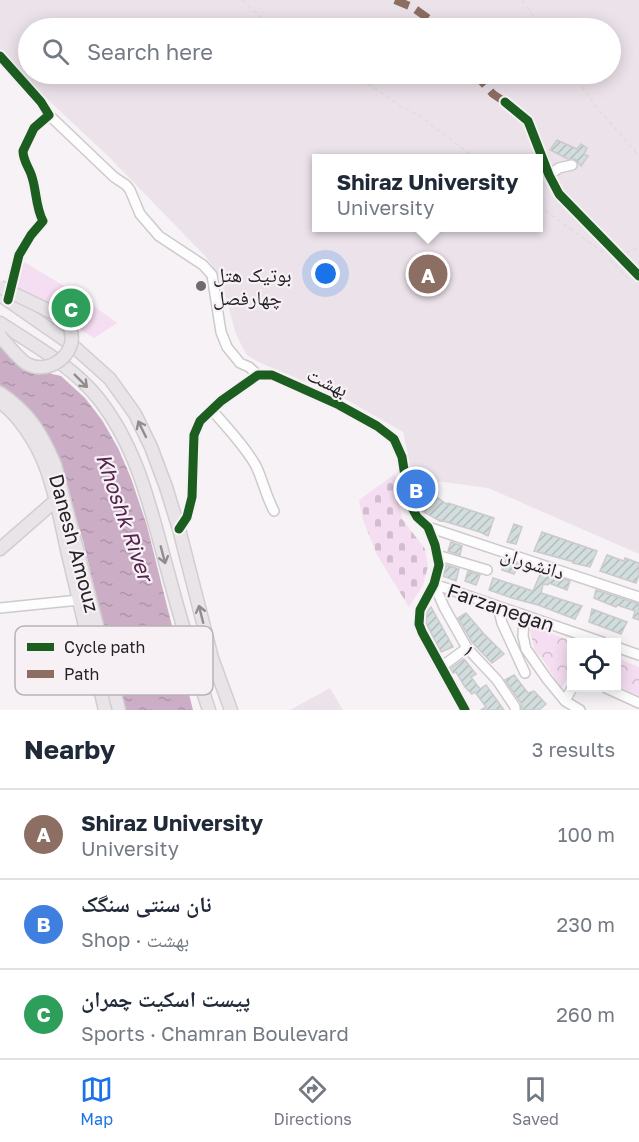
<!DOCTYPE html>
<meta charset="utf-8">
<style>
body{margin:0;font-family:"Golos Text","Noto Naskh Arabic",sans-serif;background:#f6f6f7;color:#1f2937}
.controls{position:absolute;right:18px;bottom:18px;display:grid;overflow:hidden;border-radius:0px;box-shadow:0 3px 15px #0003}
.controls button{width:54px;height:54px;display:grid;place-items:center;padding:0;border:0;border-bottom:2px solid #e0e1e3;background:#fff;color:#1f2937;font:30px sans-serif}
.you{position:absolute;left:326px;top:274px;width:21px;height:21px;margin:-15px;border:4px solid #fff;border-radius:50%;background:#1a73e8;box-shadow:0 0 0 9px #1a73e833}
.badge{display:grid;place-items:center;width:39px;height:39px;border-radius:50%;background:#1a73e8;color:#fff;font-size:20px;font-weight:700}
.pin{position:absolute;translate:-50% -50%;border:3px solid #fff;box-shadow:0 2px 6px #0006}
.popup{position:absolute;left:312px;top:154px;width:231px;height:78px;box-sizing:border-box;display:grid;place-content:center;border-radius:0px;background:#fff;filter:drop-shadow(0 2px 4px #0005);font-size:20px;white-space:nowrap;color:#747a83}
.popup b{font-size:22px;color:#1f2937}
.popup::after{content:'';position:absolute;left:50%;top:100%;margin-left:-12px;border:12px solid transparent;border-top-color:#fff}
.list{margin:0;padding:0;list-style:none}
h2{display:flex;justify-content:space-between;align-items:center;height:78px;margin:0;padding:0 24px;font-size:26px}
h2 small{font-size:20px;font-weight:400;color:#747a83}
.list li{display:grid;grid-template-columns:39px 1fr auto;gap:18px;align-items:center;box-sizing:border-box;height:90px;padding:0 24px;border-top:2px solid #e0e1e3}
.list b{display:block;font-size:22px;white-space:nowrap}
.list p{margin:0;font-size:20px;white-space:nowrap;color:#747a83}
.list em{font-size:20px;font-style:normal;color:#747a83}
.icon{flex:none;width:33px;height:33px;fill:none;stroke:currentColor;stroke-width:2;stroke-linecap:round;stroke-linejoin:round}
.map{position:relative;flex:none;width:639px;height:710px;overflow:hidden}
.search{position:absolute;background:#fff;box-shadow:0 3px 15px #0003;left:18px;right:18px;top:18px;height:66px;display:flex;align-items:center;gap:15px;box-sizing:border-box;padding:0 21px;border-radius:33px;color:#747a83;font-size:22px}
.sheet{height:348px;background:#fff}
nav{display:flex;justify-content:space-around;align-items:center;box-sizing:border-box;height:84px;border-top:2px solid #e0e1e3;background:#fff;font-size:16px;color:#747a83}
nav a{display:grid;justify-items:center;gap:3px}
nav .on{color:#1a73e8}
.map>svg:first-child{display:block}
</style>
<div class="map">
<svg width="639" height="710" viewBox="0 0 639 710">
<defs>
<pattern id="forest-crowns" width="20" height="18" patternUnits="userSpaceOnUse" patternTransform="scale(1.5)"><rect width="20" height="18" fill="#f5def1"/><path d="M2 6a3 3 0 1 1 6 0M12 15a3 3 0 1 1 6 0" fill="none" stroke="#d2bece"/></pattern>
<pattern id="cemetery-stones" width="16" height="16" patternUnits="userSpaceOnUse" patternTransform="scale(1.5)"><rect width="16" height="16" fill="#f5def1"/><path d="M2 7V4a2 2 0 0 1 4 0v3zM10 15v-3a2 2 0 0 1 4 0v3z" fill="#d2bece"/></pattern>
<pattern id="water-ripples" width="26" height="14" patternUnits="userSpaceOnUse" patternTransform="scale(1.5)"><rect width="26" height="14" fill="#cbaec5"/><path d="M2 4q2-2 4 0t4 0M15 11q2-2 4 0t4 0" fill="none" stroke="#ae95a9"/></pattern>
<pattern id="building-hatch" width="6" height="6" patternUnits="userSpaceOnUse" patternTransform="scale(1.5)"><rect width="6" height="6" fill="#d2dddd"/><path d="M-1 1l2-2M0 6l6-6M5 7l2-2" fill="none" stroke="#b4bdbd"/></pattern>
</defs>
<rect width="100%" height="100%" fill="#f6f2f5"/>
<path fill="#ece3ea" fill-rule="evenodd" d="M0,0h639v554l-151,-66 -75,-10 -10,-46 -63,-36 -75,-31 -12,-6 -7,-5 -10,-20 -16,-57 -14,-20 -98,-101 -108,-101zM28,28h582v46h-582zM317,158h222v70h-222z
M330,688l13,22h-53z"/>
<path fill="#f5def1" d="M22,261l54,32 41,30 -23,15 -80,-49z"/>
<path fill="url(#forest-crowns)" d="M531,626l43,16h-2l-1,31 -10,16 -17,-28 -9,-10 -5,-20z
M617,658l22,9v30l-22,-11z"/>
<path fill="url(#cemetery-stones)" d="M395,474l7,45 23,30 3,17 -5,19 -14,22 -32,-52 -14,-35 -4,-20z"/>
<path fill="url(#water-ripples)" d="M0,340l52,34 9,2 24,22 17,22 16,28 13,30 16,48 46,184h-69l-41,-169 -26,-87 -12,-21 -24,-30 -21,-18z"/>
<path fill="url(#building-hatch)" stroke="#cbcacb" stroke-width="1.5" d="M557,140l20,9 4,-5 6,4 -3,6 4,2 -7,10 -6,-7h-7l-18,-9z
M413,486l15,5 20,14v-2l46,15 -6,18 -8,-4 -40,-12v1l-18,-10 4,-7 -9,-1z
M514,524l8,3 -6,17 -9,-2z
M542,532l55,19 -7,16 -17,-4 1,-1 -40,-11z
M451,542l11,4 -2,9 -12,-4z
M607,555l17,6 1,-3 14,5v12l-3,8 -36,-12z
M506,560l13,4 -5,10 -12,-4z
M446,565l13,4 -3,12 -13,-5z
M468,571l12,4 -4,10 -11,-4z
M541,572l29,9 -3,9 -18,-7 -1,2 -5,-1 -2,9 41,13 -7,13 -37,-14 -26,-7 -23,-8 4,-12 40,13z
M596,590l43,14v16l-6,-2 2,-7 -18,-6 -1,2 -22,-9z
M431,607l22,40 -12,5 -15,-29 1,-11z
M592,609l35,13 -6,12 -32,-12z
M466,613l18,21 20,20 -12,9 -20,-21 -14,-24z
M464,659l12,15 -5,3 9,12 6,-4 18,25h-23l5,-3 -11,-15 -3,2 -7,-7 -9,-15 -3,1 -3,-4z
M514,675l14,18 6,-2 12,13 -7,6h-17l-1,-7 -16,-23z"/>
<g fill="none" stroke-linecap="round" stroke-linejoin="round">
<g stroke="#cdcacc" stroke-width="12">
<path id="minor" d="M0,56l41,46 8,13 65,62 12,8 4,5 10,24 19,22 44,29 9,10 9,57 6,15 13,16 9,4 9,8
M505,102l23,19 21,54 10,19 80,82
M549,175l10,-7 13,-3
M8,298l11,-43 12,-20 12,-14c-8,-15 -6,-31 -12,-47 -3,-8 -8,-14 -8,-23l11,-23 15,-13
M212,410c15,18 33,36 44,56 7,15 10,30 18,45
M428,527l211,70
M179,529l8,-12 5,-20 2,-62 6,-14 21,-20 37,-26h14l67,30 38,21 17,13 8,18 7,45 8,15 11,10 7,18 4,20 -5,19 -14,26 -1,14 3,8 43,78
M437,555l50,15
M434,584l168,58
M434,584l10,23 23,41 30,32 18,27v3
M0,608l79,-8
M501,608l-1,7 2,8 23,50
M524,616l-1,20 3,13 21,30 18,22 15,9
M616,647l23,8
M441,667l26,-19
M606,688l33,15
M565,701l7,-13"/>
</g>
<g stroke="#d0cecf" stroke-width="15">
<path id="major" d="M0,295l71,49 39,35 25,35 16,33 15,40 13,42 33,129 19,52
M0,323c34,22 72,43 98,75 39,49 52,108 68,167 13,49 27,97 43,145
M0,393c29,20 41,39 55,72l64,245
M0,402c19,13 37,42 45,63 11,28 16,59 23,89 12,52 25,104 37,156
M0,549l55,-48"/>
</g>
<path stroke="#dedede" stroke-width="1.5" stroke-dasharray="4.5 3" stroke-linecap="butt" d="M242,0l31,28
M522,0l20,28
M339,74l34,13 29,20 18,9 55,42
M573,74l25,35 41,47
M539,206l68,49
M626,252l6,-1 7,-5
M610,259l17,19 2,1"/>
<use href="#minor" stroke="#fefdfe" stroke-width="9"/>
<use href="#major" stroke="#e9e4e8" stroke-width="12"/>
<g stroke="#d0cecf" stroke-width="15" stroke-linecap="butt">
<path id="major-bridge" d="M0,287l60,29c2,2 5,4 7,7 17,25 -15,54 -40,41 -8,-5 -20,-20 -27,-28"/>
</g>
<use href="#major-bridge" stroke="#e9e4e8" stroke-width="12"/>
<path stroke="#8d6e63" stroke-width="8" stroke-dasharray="15 8" stroke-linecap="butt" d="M395,0l17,7 30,21
M475,74l18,20 12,8"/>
<g stroke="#f7f1f6" stroke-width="13">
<path id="cycleway" d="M0,56l41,46 8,13 -15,13 -11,23c0,9 5,15 8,23 6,16 4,32 12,47l-12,14 -12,20 -11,45
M505,102l23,19 21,54 10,19 80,82
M179,529l8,-12 5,-20 2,-62 6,-14 21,-20 37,-26h14l67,30 38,21 17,13 8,18 7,45 8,15 11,10 7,18 4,20 -5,19 -14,26 -1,14 3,8 43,78"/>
</g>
<use href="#cycleway" stroke="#1b5e20" stroke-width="9"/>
</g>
<defs><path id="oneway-shaft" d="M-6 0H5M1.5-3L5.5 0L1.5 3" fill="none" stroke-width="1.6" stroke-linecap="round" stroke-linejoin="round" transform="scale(1.5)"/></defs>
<g stroke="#908d8f">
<use href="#oneway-shaft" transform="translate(81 381) rotate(45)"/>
<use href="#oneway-shaft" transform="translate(142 429) rotate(-116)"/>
<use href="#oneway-shaft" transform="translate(163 555) rotate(75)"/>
<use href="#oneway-shaft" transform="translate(201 614) rotate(-104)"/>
</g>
<circle fill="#6e6b6c" stroke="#f7f1f6" stroke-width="2" cx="201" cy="286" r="6"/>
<g text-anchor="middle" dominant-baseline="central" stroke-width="4.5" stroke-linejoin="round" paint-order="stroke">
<g font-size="20" fill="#242223" stroke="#f7f1f6" text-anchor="start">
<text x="213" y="274">بوتیک هتل<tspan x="213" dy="23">چهارفصل</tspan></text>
</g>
<g font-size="20" fill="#242223" stroke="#f7f1f6">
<text transform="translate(328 381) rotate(25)">بهشت</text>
<text transform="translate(75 543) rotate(75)">Danesh Amouz</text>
<text transform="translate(533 562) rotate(18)">دانشوران</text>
<text transform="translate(501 607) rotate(19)">Farzanegan</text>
<text transform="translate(470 650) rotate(51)">۱</text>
</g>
<g font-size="21" font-style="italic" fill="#54234e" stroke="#f7f1f6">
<text transform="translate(125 517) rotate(71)">Khoshk River</text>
</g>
</g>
<rect x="15" y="626" width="198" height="69" rx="9" fill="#f7f1f6" stroke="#b8b3b7" stroke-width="1.5"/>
<rect x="27" y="643" width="27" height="8" fill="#1b5e20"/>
<rect x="27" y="670" width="27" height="8" fill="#8d6e63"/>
<g font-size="16" fill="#242223">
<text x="64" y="653">Cycle path</text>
<text x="64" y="680">Path</text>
</g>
</svg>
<div class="controls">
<button><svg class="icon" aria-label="locate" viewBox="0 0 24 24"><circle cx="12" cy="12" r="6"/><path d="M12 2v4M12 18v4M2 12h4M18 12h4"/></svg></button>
</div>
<div class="you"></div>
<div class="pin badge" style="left:428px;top:274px;background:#8d6e63">A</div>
<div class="popup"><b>Shiraz University</b>University</div>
<div class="pin badge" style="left:416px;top:489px;background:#3f7fe0">B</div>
<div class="pin badge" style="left:71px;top:308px;background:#2e9e5b">C</div>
<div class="search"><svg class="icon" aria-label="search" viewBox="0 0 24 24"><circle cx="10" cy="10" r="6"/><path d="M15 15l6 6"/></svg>Search here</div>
</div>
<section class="sheet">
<h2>Nearby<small>3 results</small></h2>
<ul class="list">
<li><span class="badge" style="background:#8d6e63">A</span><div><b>Shiraz University</b><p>University</p></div><em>100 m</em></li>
<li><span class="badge" style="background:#3f7fe0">B</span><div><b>نان سنتی سنگک</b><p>Shop · بهشت</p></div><em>230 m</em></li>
<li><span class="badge" style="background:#2e9e5b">C</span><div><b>پیست اسکیت چمران</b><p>Sports · Chamran Boulevard</p></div><em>260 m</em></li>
</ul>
</section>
<nav>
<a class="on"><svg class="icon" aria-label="map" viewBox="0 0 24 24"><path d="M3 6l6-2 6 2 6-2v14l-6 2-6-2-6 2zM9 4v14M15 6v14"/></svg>Map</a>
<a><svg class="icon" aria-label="directions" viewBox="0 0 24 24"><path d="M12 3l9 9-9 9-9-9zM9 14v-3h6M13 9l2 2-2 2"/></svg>Directions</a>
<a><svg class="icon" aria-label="saved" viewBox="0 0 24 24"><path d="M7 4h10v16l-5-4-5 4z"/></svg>Saved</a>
</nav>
